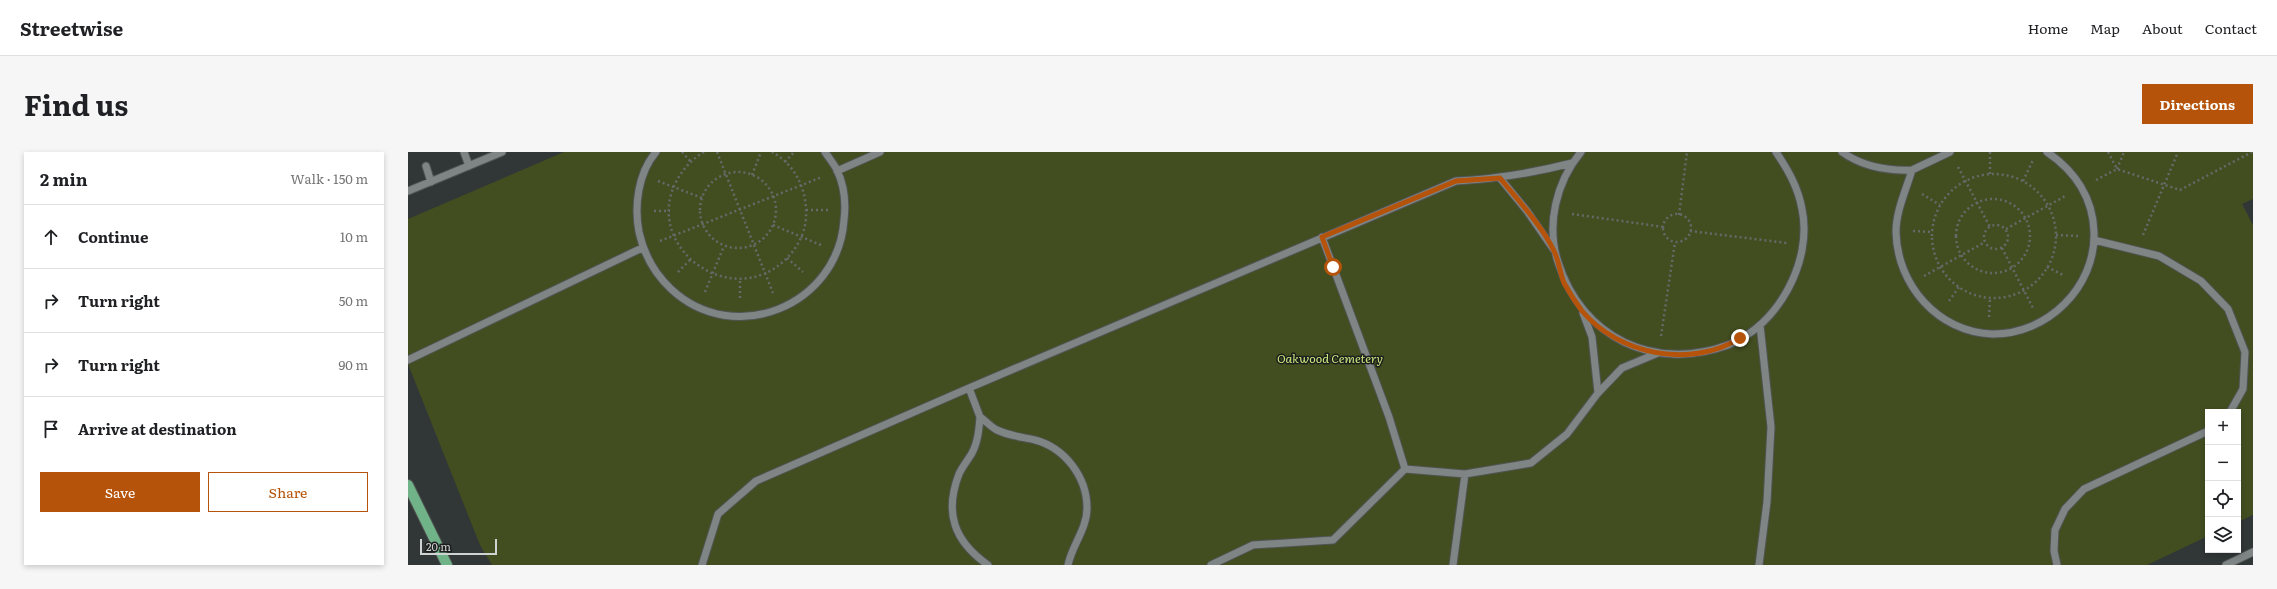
<!DOCTYPE html>
<meta charset="utf-8">
<style>
body{margin:0;font-family:Literata,serif;background:#f6f6f6;color:#202124}
.controls{position:absolute;right:12px;bottom:12px;display:grid;overflow:hidden;border-radius:0px;box-shadow:0 2px 6px #0003}
.controls button{width:36px;height:36px;display:grid;place-items:center;padding:0;border:0;border-bottom:1px solid #e0e0e0;background:#fff;color:#202124;font:20px sans-serif}
.scale{position:absolute;left:12px;bottom:10px;width:77px;box-sizing:border-box;padding-left:4px;border:2px solid #cfd3d2;border-top:0;font-size:11px;line-height:14px;white-space:nowrap;color:#cfd3d2;-webkit-text-stroke:3px #1b1e1d;paint-order:stroke}
.stop{position:absolute;width:12px;height:12px;margin:-9px;border:3px solid #b45309;border-radius:50%;background:#fff}
.stop.end{background:#b45309;border-color:#fff;box-shadow:0 1px 4px #0008}
.list{margin:0;padding:0;list-style:none}
h2{display:flex;justify-content:space-between;align-items:center;height:52px;margin:0;padding:0 16px;font-size:17px}
h2 small{font-size:13px;font-weight:400;color:#757577}
.list li{display:grid;grid-template-columns:26px 1fr auto;gap:12px;align-items:center;box-sizing:border-box;height:64px;padding:0 16px;border-top:1px solid #e0e0e0}
.list b{display:block;font-size:15px;white-space:nowrap}
.list em{font-size:13px;font-style:normal;color:#757577}
.actions{display:flex;gap:8px;padding:12px 16px}
.actions a{flex:1;padding:9px 0;border:1px solid #b45309;border-radius:0px;text-align:center;font-size:14px;color:#b45309}
.actions .main{background:#b45309;color:#fff}
.icon{flex:none;width:22px;height:22px;fill:none;stroke:currentColor;stroke-width:2;stroke-linecap:round;stroke-linejoin:round}
.map{position:relative;flex:none;width:1845px;height:413px;overflow:hidden;border-radius:0px}
header{display:flex;align-items:center;gap:24px;box-sizing:border-box;height:56px;padding:0 20px;background:#fff;border-bottom:1px solid #e0e0e0}
header strong{font-size:19px}
nav{display:flex;gap:22px;margin-inline-start:auto;font-size:14px}
.intro{display:flex;align-items:center;justify-content:space-between;box-sizing:border-box;height:96px;padding:0 24px}
h1{margin:0;font-size:28px}
.button{padding:10px 18px;border-radius:0px;background:#b45309;color:#fff;font-size:14px;font-weight:700}
main{display:flex;gap:24px;padding:0 24px}
aside{flex:1;background:#fff;border-radius:0px;box-shadow:0 2px 6px #0003}
.map>svg:first-child{display:block}
</style>
<header>
<strong>Streetwise</strong>
<nav><a>Home</a><a>Map</a><a>About</a><a>Contact</a></nav>
</header>
<div class="intro"><h1>Find us</h1><a class="button">Directions</a></div>
<main>
<aside>
<h2>2 min<small>Walk · 150 m</small></h2>
<ul class="list">
<li><svg class="icon" aria-label="ahead" viewBox="0 0 24 24"><path d="M12 20V5M6 11l6-6 6 6"/></svg><div><b>Continue</b></div><em>10 m</em></li>
<li><svg class="icon" aria-label="right" viewBox="0 0 24 24"><path d="M7 20v-9h11M14 6l5 5-5 5"/></svg><div><b>Turn right</b></div><em>50 m</em></li>
<li><svg class="icon" aria-label="right" viewBox="0 0 24 24"><path d="M7 20v-9h11M14 6l5 5-5 5"/></svg><div><b>Turn right</b></div><em>90 m</em></li>
<li><svg class="icon" aria-label="arrive" viewBox="0 0 24 24"><path d="M6 21V4h12l-3 4 3 4H6"/></svg><div><b>Arrive at destination</b></div></li>
</ul>
<div class="actions"><a class="main">Save</a><a>Share</a></div>
</aside>
<div class="map">
<svg width="1845" height="413" viewBox="0 0 1845 413">
<rect width="100%" height="100%" fill="#313736"/>
<path fill="#424e20" d="M156,0h1689v47l-11,5 11,21v290l-15,7v-110h-30v124l-61,29h-1655l-12,-20 -72,-181v-145z"/>
<g fill="none" stroke-linecap="round" stroke-linejoin="round">
<g stroke="#505453" stroke-width="9">
<path id="minor" d="M56,0l5,14
M248,0c-18,21 -22,54 -17,80 5,23 15,41 32,57 63,59 167,17 173,-69 2,-16 0,-35 -7,-50 -3,-6 -8,-12 -12,-18
M1173,0c-25,30 -35,73 -23,110 24,76 96,110 170,83 50,-19 85,-84 74,-136 -4,-22 -14,-39 -26,-57
M1434,0c21,15 44,19 70,18
M1542,0l-38,18c-6,20 -16,41 -16,62 1,53 42,100 96,102 55,1 104,-47 102,-102 -1,-34 -19,-61 -47,-80
M18,14l5,16
M429,19l43,-19
M1092,26l27,33 27,39
M0,39l94,-39
M1686,88l65,16 42,25 27,28 17,43 -2,37 -13,23
M1175,161l9,24 6,56
M0,208l234,-112
M561,236l11,29
M997,317l60,5 66,-11 36,-29 31,-41 24,-25 36,-15
M294,413l16,-51 38,-33 213,-93 487,-207c40,-2 77,-8 116,-18
M580,413c-34,-24 -44,-52 -29,-91 3,-7 9,-14 13,-21 6,-11 7,-24 8,-36 6,4 11,10 17,13 12,6 26,7 38,10 30,8 52,37 52,68 0,21 -15,37 -19,57
M803,413l42,-20 80,-5 72,-71 -16,-52 -67,-180
M1045,413l12,-91
M1351,413l8,-63 4,-75 -11,-102
M1649,413l-3,-14 1,-21 10,-21 19,-20 124,-58
M1818,413l27,-13"/>
</g>
<g stroke="#505453" stroke-width="12">
<path id="major" d="M0,333l39,80"/>
</g>
<path stroke="#656a69" stroke-width="2.5" stroke-dasharray="2 3" stroke-linecap="butt" d="M274,0l9,10
M296,0c-12,7 -20,16 -27,28 -36,66 53,132 108,80 13,-12 22,-30 21,-48 0,-25 -12,-48 -34,-60
M309,0l56,141
M1582,0v23
M1700,0l9,17
M377,10l9,-10
M1550,15l32,60
M1709,17l7,-17
M292 58a38 38 0 1 1 76 0a38 38 0 1 1-76 0Z
M1524 84a62 62 0 1 1 124 0a62 62 0 1 1-124 0Z
M344,23l9,-23
M1688,28l21,-11 63,21 72,-38
M250,29l44,17
M1615,29l10,-21
M1514,42l18,11
M1548 84a37 37 0 1 1 74 0a37 37 0 1 1-74 0Z
M398,58h22
M246,59h16
M1255 76a14 14 0 1 1 28 0a14 14 0 1 1-28 0Z
M1164,62l92,13
M1271,63l8,-63
M1576 85a12 12 0 1 1 24 0a12 12 0 1 1-24 0Z
M365,73l48,20
M1598,77l61,-34
M1282,79l97,12
M1505,79l19,1
M1648,83l22,1
M1735,83l35,-83
M252,89l162,-64
M1594,96l31,60
M379,106l16,14
M1639,115l18,9
M270,120l12,-12
M1516,124l61,-34
M297,140l19,-46
M332,146v-19
M1541,149l10,-14
M1581,165l1,-19
M1253,184l14,-94"/>
<use href="#minor" stroke="#7e8584" stroke-width="7"/>
<use href="#major" stroke="#71b389" stroke-width="10"/>
</g>
<g fill="none" stroke-linecap="round" stroke-linejoin="round">
<path stroke="#b45309" stroke-width="5" d="M925,115l-11,-30 134,-56 44,-3c17,21 43,49 54,73 5,10 6,22 10,32 5,9 12,20 18,28 37,44 109,58 158,27"/>
</g>
<g text-anchor="middle" dominant-baseline="central" stroke-width="3" stroke-linejoin="round" paint-order="stroke">
<g font-size="12" font-style="italic" fill="#cce97f" stroke="#1b1e1d">
<text x="922" y="206">Oakwood Cemetery</text>
</g>
</g>
</svg>
<div class="controls">
<button>+</button>
<button>−</button>
<button><svg class="icon" aria-label="locate" viewBox="0 0 24 24"><circle cx="12" cy="12" r="6"/><path d="M12 2v4M12 18v4M2 12h4M18 12h4"/></svg></button>
<button><svg class="icon" aria-label="layers" viewBox="0 0 24 24"><path d="M12 4l9 5-9 5-9-5zM3 14l9 5 9-5"/></svg></button>
</div>
<div class="scale">20 m</div>
<div class="stop" style="left:925px;top:115px"></div>
<div class="stop end" style="left:1332px;top:186px"></div>
</div>
</main>
